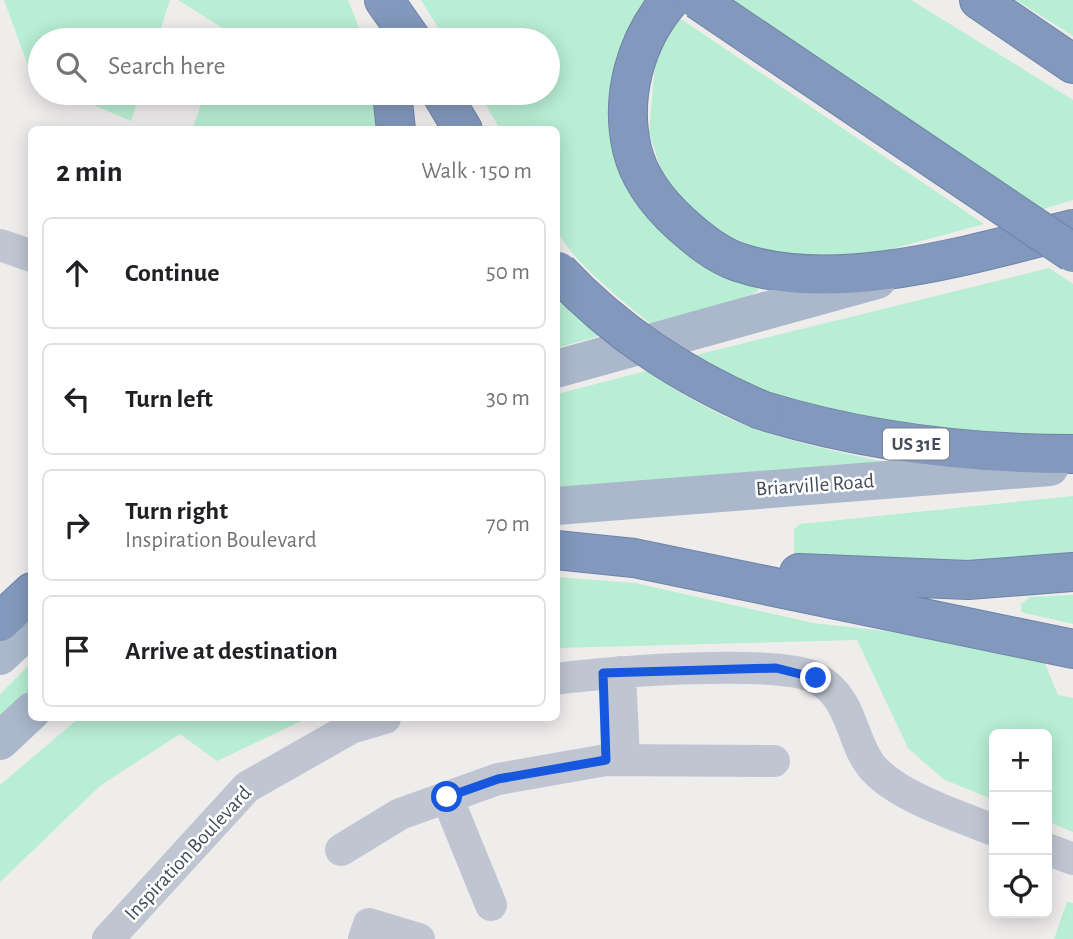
<!DOCTYPE html>
<meta charset="utf-8">
<style>
body{margin:0;font-family:"Alegreya Sans",sans-serif;background:#f6f6f6;color:#202124}
.controls{position:absolute;right:21px;bottom:21px;display:grid;overflow:hidden;border-radius:10px;box-shadow:0 4px 18px #0003}
.controls button{width:63px;height:63px;display:grid;place-items:center;padding:0;border:0;border-bottom:2px solid #e0e0e0;background:#fff;color:#202124;font:35px sans-serif}
.stop{position:absolute;width:21px;height:21px;margin:-16px;border:5px solid #1757dd;border-radius:50%;background:#fff}
.stop.end{background:#1757dd;border-color:#fff;box-shadow:0 2px 7px #0008}
.list{margin:0;padding:0;list-style:none}
h2{display:flex;justify-content:space-between;align-items:center;height:91px;margin:0;padding:0 28px;font-size:30px}
h2 small{font-size:23px;font-weight:400;color:#757577}
.list li{display:grid;grid-template-columns:46px 1fr auto;gap:21px;align-items:center;box-sizing:border-box;height:112px;margin:0 14px 14px;padding:0 14px;border:2px solid #e0e0e0;border-radius:10px}
.list b{display:block;font-size:26px;white-space:nowrap}
.list p{margin:0;font-size:23px;white-space:nowrap;color:#757577}
.list em{font-size:23px;font-style:normal;color:#757577}
.icon{flex:none;width:38px;height:38px;fill:none;stroke:currentColor;stroke-width:2;stroke-linecap:round;stroke-linejoin:round}
.map{position:relative;flex:none;width:1073px;height:939px;overflow:hidden}
.search{position:absolute;background:#fff;box-shadow:0 4px 18px #0003;left:28px;top:28px;width:532px;height:77px;display:flex;align-items:center;gap:18px;box-sizing:border-box;padding:0 24px;border-radius:38px;color:#757577;font-size:26px}
.panel{position:absolute;background:#fff;box-shadow:0 4px 18px #0003;left:28px;top:126px;width:532px;height:595px;border-radius:10px}
.map>svg:first-child{display:block}
</style>
<div class="map">
<svg width="1073" height="939" viewBox="0 0 1073 939">
<rect width="100%" height="100%" fill="#efecec"/>
<path fill="#b8eed3" d="M4,0h166l-13,40h-117v43l-7,-4z
M178,0h170l16,40h-141l3,-10z
M421,0h231l-32,136 137,149 1,6 -14,8 -94,24c-22,-17 -89,-71 -93,-96 -6,-28 0,-68 -1,-97l-56,-1 -21,-36h69v-53h-102z
M729,0h182l162,100v100l-33,10z
M1016,0h57v36z
M681,19l303,205 -137,37 -94,-7 -41,-22 -31,-30 -20,-32 -12,-38 6,-68 10,-27z
M65,93h75l-9,28z
M205,93h170l6,37h-189z
M1049,268l24,16v151c-96,2 -199,-5 -291,-37 -30,-11 -58,-28 -86,-43z
M557,294l42,42 -42,12z
M646,371c30,19 61,39 94,52 52,20 107,31 161,42l-344,31v-102z
M1073,496v67l-99,5 -180,-11v-28l6,-5z
M556,577l79,6 178,40 72,8 158,28 15,36 15,3v134l-26,-11v-87h-53v66l-51,-21 -35,-31 -51,-108 -300,8z
M1073,595v29l-52,-12v-8l9,-7z
M31,663v29l-31,26v-24z
M79,718h229l-91,43 -37,-27 -79,51 -101,97v-97z
M1067,902l6,1v36h-19z"/>
<g fill="none" stroke-linecap="round" stroke-linejoin="round">
<g stroke="#6e83a8" stroke-width="40">
<path id="highway" d="M384,0l28,40
M670,0c-35,41 -50,97 -38,149 7,30 27,55 49,75 17,15 36,31 57,38 99,34 236,-9 335,-33
M979,0l94,64
M392,93l4,37
M441,93l22,37
M761,410c101,31 207,44 312,44
M556,550l78,8 439,91
M799,573l169,7 105,-8
M0,622l32,-30"/>
</g>
<path stroke="#bfc6d2" stroke-width="32" d="M0,245l32,11
M620,672l4,87
M556,679c48,-7 223,-21 260,-1 38,21 34,62 56,89 26,30 86,49 122,63
M447,797l44,108
M1047,849l26,10
M341,850l59,-36 98,-35 108,-19 168,1
M108,939l139,-152 104,-59 34,-10
M364,939l5,-15 50,15"/>
<path stroke="#abb8cc" stroke-width="38" d="M556,369l321,-89
M556,506l494,-39
M0,656l32,-30
M0,741l32,-30"/>
<use href="#highway" stroke="#8298bc" stroke-width="38"/>
<g stroke="#6e83a8" stroke-width="40" stroke-linecap="butt">
<path id="highway-bridge" d="M698,0l375,253
M558,271c58,62 125,105 203,139"/>
</g>
<use href="#highway-bridge" stroke="#8298bc" stroke-width="38"/>
</g>
<g fill="none" stroke-linecap="round" stroke-linejoin="round">
<path stroke="#1757dd" stroke-width="9" d="M447,797l51,-18 108,-19 -3,-87 173,-5 40,10"/>
</g>
<g text-anchor="middle" dominant-baseline="central" stroke-width="5" stroke-linejoin="round" paint-order="stroke">
<rect fill="#fff" stroke="#7c828b" stroke-width="2" x="883" y="428.5" width="66" height="31" rx="5"/>
<g font-size="19" font-weight="bold" fill="#444d59">
<text x="916" y="444">US 31E</text>
</g>
<g font-size="21" fill="#444d59" stroke="#fff">
<text transform="translate(815 485) rotate(-4)">Briarville Road</text>
<text transform="translate(188 853) rotate(-47)">Inspiration Boulevard</text>
</g>
</g>
</svg>
<div class="controls">
<button>+</button>
<button>−</button>
<button><svg class="icon" aria-label="locate" viewBox="0 0 24 24"><circle cx="12" cy="12" r="6"/><path d="M12 2v4M12 18v4M2 12h4M18 12h4"/></svg></button>
</div>
<div class="stop" style="left:447px;top:797px"></div>
<div class="stop end" style="left:816px;top:678px"></div>
<div class="search"><svg class="icon" aria-label="search" viewBox="0 0 24 24"><circle cx="10" cy="10" r="6"/><path d="M15 15l6 6"/></svg>Search here</div>
<section class="panel">
<h2>2 min<small>Walk · 150 m</small></h2>
<ul class="list">
<li><svg class="icon" aria-label="ahead" viewBox="0 0 24 24"><path d="M12 20V5M6 11l6-6 6 6"/></svg><div><b>Continue</b></div><em>50 m</em></li>
<li><svg class="icon" aria-label="left" viewBox="0 0 24 24"><path d="M17 20v-9H6M10 6l-5 5 5 5"/></svg><div><b>Turn left</b></div><em>30 m</em></li>
<li><svg class="icon" aria-label="right" viewBox="0 0 24 24"><path d="M7 20v-9h11M14 6l5 5-5 5"/></svg><div><b>Turn right</b><p>Inspiration Boulevard</p></div><em>70 m</em></li>
<li><svg class="icon" aria-label="arrive" viewBox="0 0 24 24"><path d="M6 21V4h12l-3 4 3 4H6"/></svg><div><b>Arrive at destination</b></div></li>
</ul>
</section>
</div>
